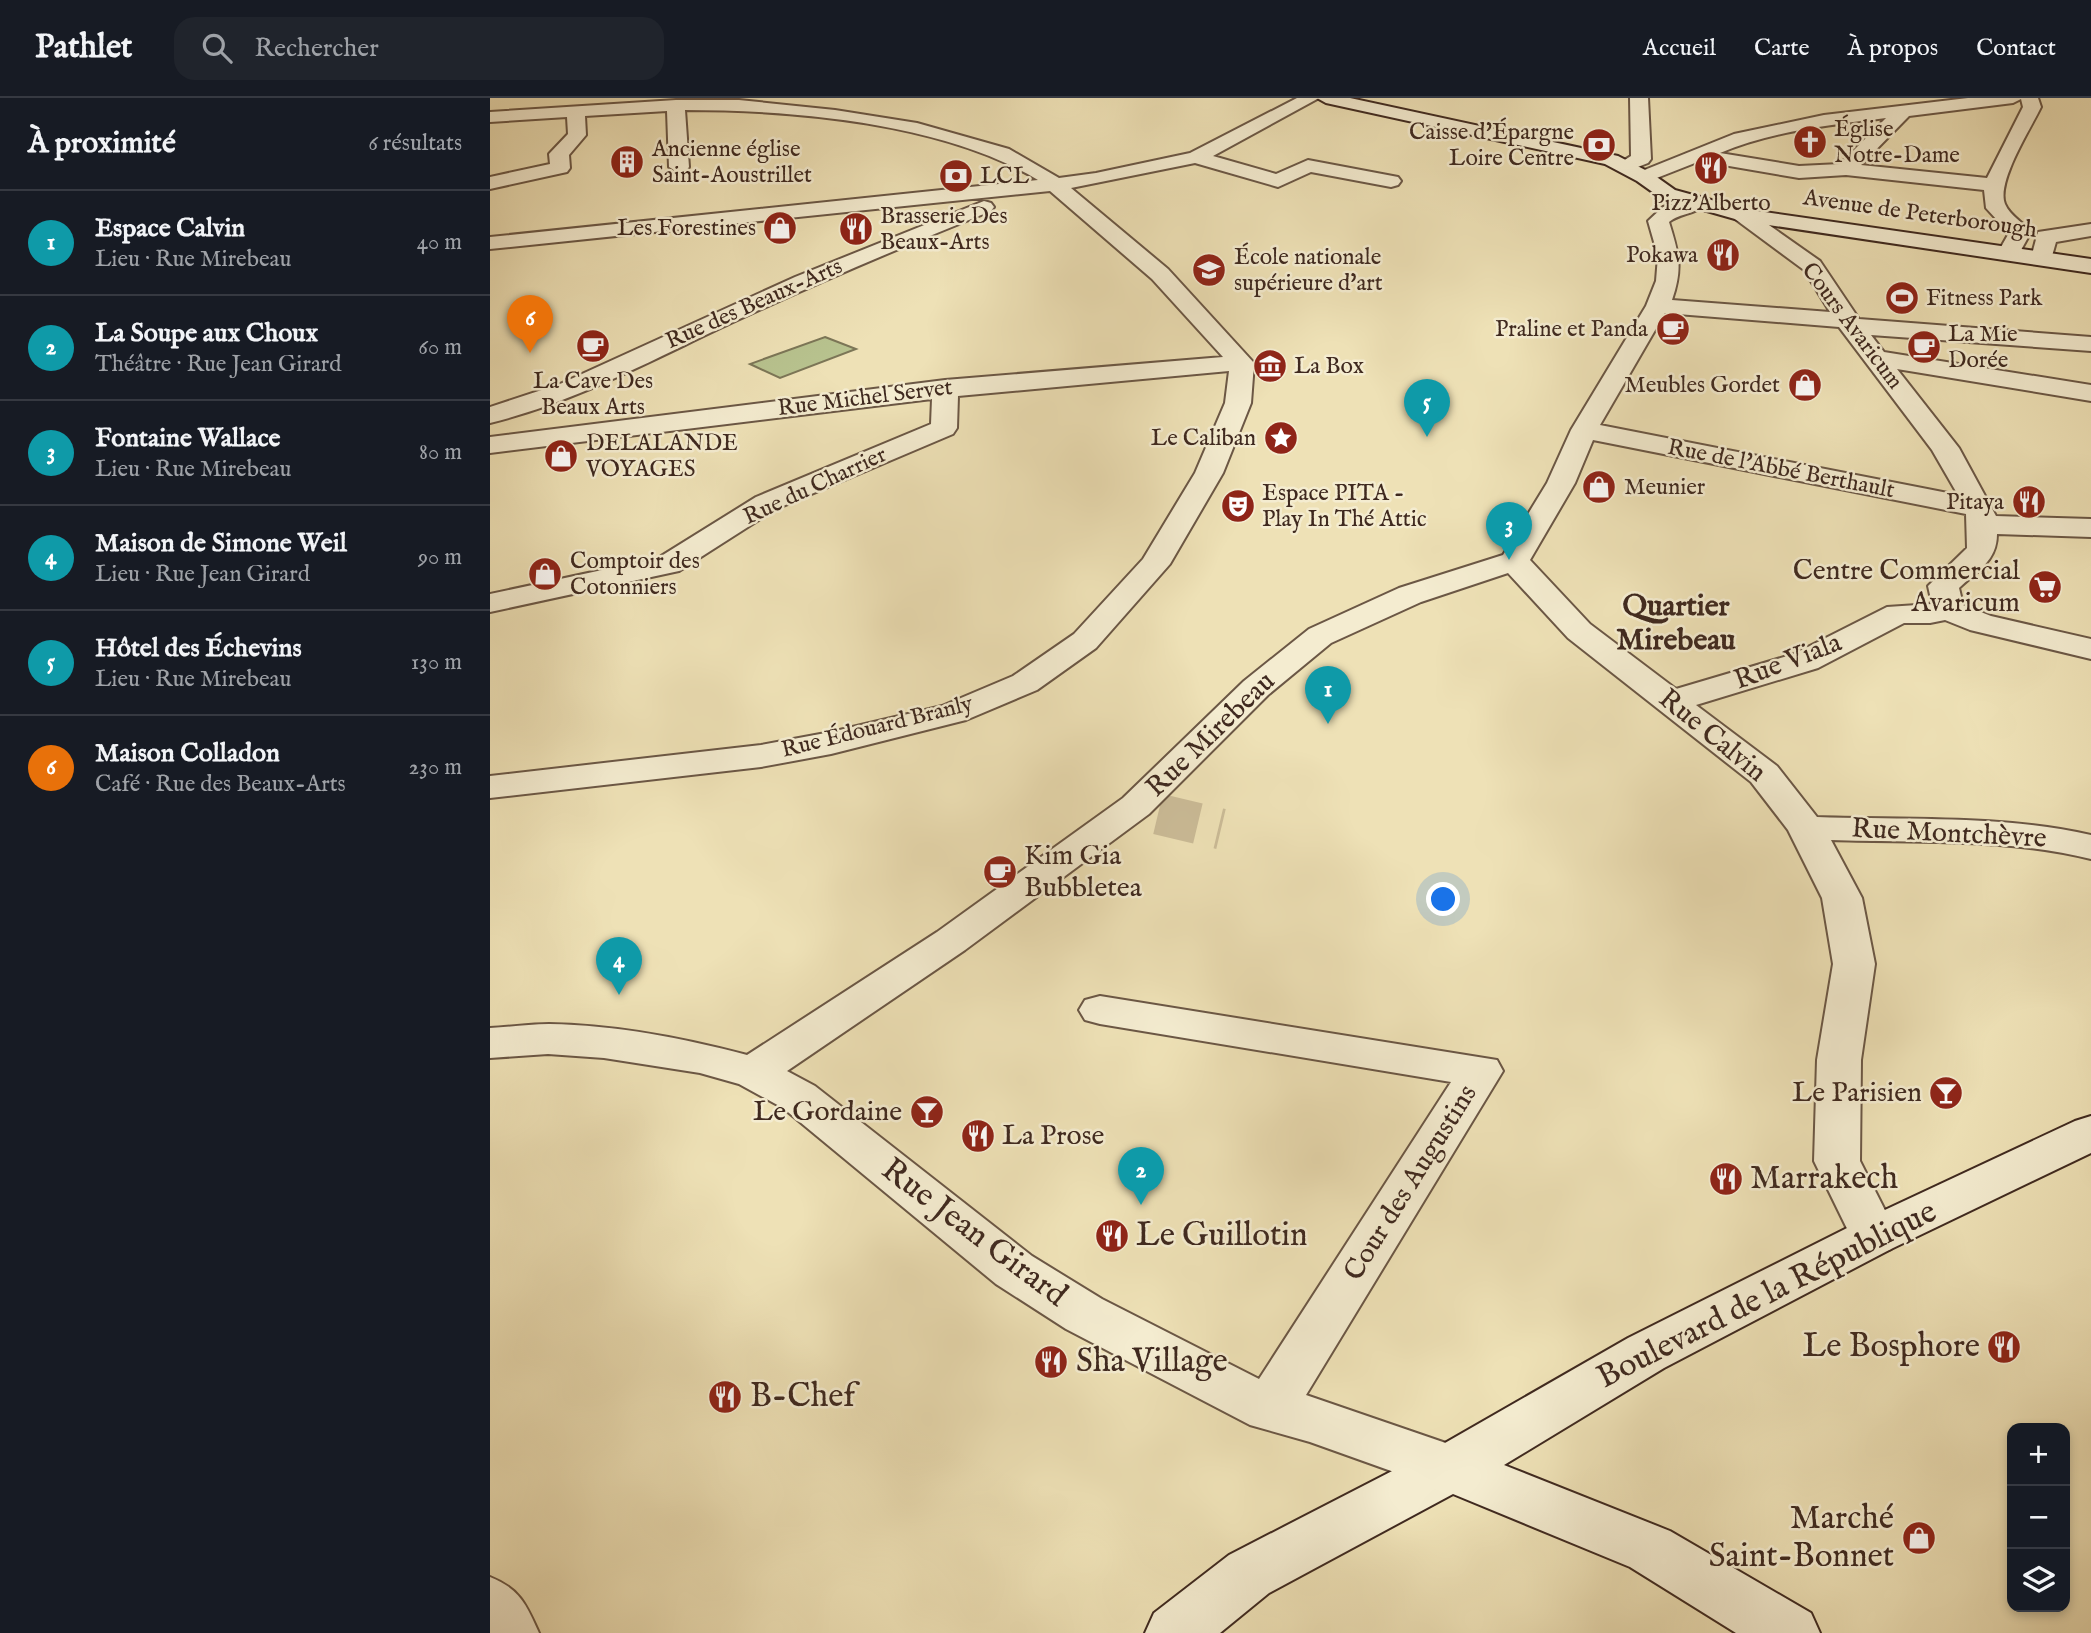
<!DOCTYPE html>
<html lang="fr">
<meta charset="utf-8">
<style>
body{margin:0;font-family:"IM FELL English",serif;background:#20242c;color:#f1f3f6}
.controls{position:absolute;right:21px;bottom:21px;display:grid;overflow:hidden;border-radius:14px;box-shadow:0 4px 10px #0003}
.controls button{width:63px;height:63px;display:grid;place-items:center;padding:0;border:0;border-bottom:2px solid #363941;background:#171b24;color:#f1f3f6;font:35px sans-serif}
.you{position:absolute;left:954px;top:802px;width:24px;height:24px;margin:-18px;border:5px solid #fff;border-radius:50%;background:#1a73e8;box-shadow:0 0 0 10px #1a73e833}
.badge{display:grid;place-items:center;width:46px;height:46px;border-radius:50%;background:#c59692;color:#fff;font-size:23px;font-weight:700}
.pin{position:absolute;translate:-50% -58px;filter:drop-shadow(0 2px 4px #0008)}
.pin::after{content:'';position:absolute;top:37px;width:24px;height:21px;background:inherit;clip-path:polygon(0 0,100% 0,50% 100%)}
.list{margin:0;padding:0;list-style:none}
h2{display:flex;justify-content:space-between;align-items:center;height:91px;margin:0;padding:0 28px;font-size:30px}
h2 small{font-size:23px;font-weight:400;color:#9ea1a6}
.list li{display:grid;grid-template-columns:46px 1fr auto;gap:21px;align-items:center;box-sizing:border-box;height:105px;padding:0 28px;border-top:2px solid #363941}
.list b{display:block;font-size:26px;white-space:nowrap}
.list p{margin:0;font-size:23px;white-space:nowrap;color:#9ea1a6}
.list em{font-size:23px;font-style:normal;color:#9ea1a6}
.icon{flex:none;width:38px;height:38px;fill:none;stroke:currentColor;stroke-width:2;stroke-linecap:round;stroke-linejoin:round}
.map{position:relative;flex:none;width:1601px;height:1535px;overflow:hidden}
header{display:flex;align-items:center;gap:42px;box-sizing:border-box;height:98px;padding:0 35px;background:#171b24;border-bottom:2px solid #363941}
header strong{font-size:33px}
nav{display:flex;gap:38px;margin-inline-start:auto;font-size:24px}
.search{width:490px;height:63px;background:#20242c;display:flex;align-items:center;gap:18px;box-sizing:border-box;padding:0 24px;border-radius:21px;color:#9ea1a6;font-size:26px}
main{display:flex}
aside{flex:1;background:#171b24}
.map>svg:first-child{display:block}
</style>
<header>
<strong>Pathlet</strong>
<div class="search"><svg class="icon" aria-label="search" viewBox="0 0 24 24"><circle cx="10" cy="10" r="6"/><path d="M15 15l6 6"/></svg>Rechercher</div>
<nav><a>Accueil</a><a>Carte</a><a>À propos</a><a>Contact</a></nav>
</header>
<main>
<aside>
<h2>À proximité<small>6 résultats</small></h2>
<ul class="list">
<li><span class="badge" style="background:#0f9aa8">1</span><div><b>Espace Calvin</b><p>Lieu · Rue Mirebeau</p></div><em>40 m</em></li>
<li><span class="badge" style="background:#0f9aa8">2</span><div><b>La Soupe aux Choux</b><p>Théâtre · Rue Jean Girard</p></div><em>60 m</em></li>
<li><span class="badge" style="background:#0f9aa8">3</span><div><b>Fontaine Wallace</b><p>Lieu · Rue Mirebeau</p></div><em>80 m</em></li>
<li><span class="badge" style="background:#0f9aa8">4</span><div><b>Maison de Simone Weil</b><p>Lieu · Rue Jean Girard</p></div><em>90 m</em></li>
<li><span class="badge" style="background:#0f9aa8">5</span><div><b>Hôtel des Échevins</b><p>Lieu · Rue Mirebeau</p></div><em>130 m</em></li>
<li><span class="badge" style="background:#e8710a">6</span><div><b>Maison Colladon</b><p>Café · Rue des Beaux-Arts</p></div><em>230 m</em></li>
</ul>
</aside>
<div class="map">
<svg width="1601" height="1535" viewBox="0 0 1601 1535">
<rect width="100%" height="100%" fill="#eee1b6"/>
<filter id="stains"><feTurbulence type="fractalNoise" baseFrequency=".00286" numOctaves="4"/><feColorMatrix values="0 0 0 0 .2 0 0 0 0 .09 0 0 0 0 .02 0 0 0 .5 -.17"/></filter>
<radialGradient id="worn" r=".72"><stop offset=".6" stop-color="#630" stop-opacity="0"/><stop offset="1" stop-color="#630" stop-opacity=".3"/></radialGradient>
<path fill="#b8c38f" stroke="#7c7657" stroke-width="2" d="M335,239l31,12 -76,29 -30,-14z"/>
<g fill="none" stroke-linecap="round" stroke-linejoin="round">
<path stroke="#cbbc98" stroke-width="41" stroke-dasharray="41 21" stroke-linecap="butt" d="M668,716l63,15"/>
<g stroke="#6b5745" stroke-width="4">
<path id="street" d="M807,0h22l-106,58 63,18 32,-14 90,17 3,4 -3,4 -7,2 -80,-15 -33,15 -83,-24 -124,25 97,81 86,94 -3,40 -28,70 -53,91 -74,84 -59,42 -71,30 -135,34 -70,13 -271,31v-22l271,-31 70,-13 111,-26 71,-30 61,-42 69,-75 52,-86 30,-70 4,-32 -271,25 -1,32 -4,6 -177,75 -97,62 -189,41v-18l168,-36 98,-61 175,-73 1,-25 -442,54v-16l455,-57 278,-23 -71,-78 -102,-88 -560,58v-12l548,-57c-94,-57 -244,-70 -353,-70l4,57 -3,4 -7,2 -10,-6 -2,-56 -82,5 1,19 -17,20 1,13 -3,4 -77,17v-12l60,-13 -1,-10 19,-20 -1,-17 -77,5v-10l186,-12h63l96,10 82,13 92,26 50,29 37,-5 94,-20z
M1140,0h18l3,61 -3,4 -23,9 -10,-6 16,-10z
M1478,0h70l3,9c-10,21 -45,75 -36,97 5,12 18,18 26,28l-15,27h-16l-3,-5 12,-21 -23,-25 -2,-18 -138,-15 -47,3 -99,-17 -56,22 -10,-6 3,-4 97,-39 90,-19zM1531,1l2,8 -36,71 -126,-13 48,-49 104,-13zM1396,20l-46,46 -41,2 -79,-13c52,-22 110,-28 166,-35z
M1205,100l7,2 3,4c-8,10 -25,9 -36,18 10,32 14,46 3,78l158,12 -26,-42 -69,-51 -3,-4 3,-4h14l71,50 39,58 232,18v14l-220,-16 13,17 207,33v16l-194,-32 62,79 37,68 95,3v18l-94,-3c0,27 -19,36 -38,54l4,17 28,11 100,23v20l-121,-29 -25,-10 -15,3h-26l-86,45 -122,37 81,61 40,51c87,3 190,-2 274,18v24c-83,-21 -175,-16 -260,-19l31,58 13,66 -14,96 -1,101 38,75 -7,13 -17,6 -17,-6 -43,-88 3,-101 16,-96 -11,-66 -34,-68 -37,-48 -183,-144 -60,-65 -87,29 -90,41 -63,52 -119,119 -184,136 -178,121 28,15 217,170 70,43 157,80 192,-297 -351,-58 -15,-4 -6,-10 6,-10 15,-4 397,64 6,11 -197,324 163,56 8,17 -8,17 -19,7 -140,-50 -60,-17 -184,-96 -70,-45 -213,-176 -44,-24 -39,-11 -96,-15 -56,-4 -58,4v-30c20,-1 40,-4 59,-4 67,1 134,14 198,31l190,-123 186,-134 121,-117 65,-52 90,-41 104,-33 44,-72 24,-53 75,-124 10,-25 2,-25 -10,-35 15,-14zM1175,215l174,14 93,123 26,45 -358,-70zM1103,342l373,74 1,34 -39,38 4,18 -45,3 -93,47 -118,35 -86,-65 -60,-64 45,-77z
M494,103l7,2 3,4 -3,4c-87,35 -174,72 -260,112 -79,37 -156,79 -241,100v-16l70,-23 235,-107z
M1601,126v12l-35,6 -6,21h-16l-3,-5 7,-26z
M0,1479c30,12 36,27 49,56h-49z"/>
</g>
<g stroke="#3f291f" stroke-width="4">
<path id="secondary" d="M827,0h33l268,58 33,17 24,17 69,19 347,50v14l-349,-52 -81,-23 -24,-17 -32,-17 -279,-61z
M1601,1018v37l-200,96 -227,119 -160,97 166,66 141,82 9,20h-84l-106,-66 -177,-73 -184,99 -49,40h-75l9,-20 75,-58 202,-104 197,-113 229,-115 218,-102z"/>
</g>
<use href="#street" fill="#f4ecd0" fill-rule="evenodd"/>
<use href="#secondary" fill="#f4ecd0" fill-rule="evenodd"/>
</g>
<defs>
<g id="church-disc" transform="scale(1.75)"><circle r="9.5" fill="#8f2418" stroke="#f4ecd0"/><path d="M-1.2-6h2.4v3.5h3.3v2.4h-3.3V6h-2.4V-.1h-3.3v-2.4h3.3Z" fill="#fff"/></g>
<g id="bank-disc" transform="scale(1.75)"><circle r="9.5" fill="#8f2418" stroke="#f4ecd0"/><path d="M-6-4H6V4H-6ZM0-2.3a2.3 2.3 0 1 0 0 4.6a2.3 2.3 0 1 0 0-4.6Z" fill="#fff"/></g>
<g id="building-disc" transform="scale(1.75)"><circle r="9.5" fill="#8f2418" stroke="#f4ecd0"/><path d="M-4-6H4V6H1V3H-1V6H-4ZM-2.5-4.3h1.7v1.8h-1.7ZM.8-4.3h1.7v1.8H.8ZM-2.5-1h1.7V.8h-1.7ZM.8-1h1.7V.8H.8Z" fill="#fff"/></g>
<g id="restaurant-disc" transform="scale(1.75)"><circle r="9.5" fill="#8f2418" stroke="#f4ecd0"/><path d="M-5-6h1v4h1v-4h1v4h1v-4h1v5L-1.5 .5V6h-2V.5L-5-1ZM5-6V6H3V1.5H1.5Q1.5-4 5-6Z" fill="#fff"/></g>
<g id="shop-disc" transform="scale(1.75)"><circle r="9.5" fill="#8f2418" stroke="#f4ecd0"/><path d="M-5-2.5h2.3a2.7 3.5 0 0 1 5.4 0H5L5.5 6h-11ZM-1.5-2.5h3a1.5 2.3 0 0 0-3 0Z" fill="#fff"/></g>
<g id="university-disc" transform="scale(1.75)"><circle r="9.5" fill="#8f2418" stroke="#f4ecd0"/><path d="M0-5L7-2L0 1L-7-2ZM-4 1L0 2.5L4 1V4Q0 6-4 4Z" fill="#fff"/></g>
<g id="stadium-disc" transform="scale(1.75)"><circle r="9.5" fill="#8f2418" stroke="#f4ecd0"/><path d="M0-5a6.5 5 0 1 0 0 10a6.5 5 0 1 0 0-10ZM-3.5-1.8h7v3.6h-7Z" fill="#fff"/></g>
<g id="cafe-disc" transform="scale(1.75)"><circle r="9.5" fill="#8f2418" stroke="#f4ecd0"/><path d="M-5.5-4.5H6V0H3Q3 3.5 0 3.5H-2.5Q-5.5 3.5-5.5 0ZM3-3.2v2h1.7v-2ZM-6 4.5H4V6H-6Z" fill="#fff"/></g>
<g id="museum-disc" transform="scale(1.75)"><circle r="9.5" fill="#8f2418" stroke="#f4ecd0"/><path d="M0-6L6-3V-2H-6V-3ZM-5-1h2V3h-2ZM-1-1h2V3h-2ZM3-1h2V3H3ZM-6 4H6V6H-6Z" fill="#fff"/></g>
<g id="sight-disc" transform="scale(1.75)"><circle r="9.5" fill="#8f2418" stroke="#f4ecd0"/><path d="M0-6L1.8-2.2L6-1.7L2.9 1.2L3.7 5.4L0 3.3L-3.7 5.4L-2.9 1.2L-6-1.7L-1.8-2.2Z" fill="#fff"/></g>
<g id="theatre-disc" transform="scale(1.75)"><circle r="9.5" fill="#8f2418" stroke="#f4ecd0"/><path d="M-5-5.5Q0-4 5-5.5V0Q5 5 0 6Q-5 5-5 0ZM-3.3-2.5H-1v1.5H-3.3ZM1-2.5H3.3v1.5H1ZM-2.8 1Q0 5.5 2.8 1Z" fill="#fff"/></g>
<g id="supermarket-disc" transform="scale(1.75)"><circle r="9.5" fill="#8f2418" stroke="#f4ecd0"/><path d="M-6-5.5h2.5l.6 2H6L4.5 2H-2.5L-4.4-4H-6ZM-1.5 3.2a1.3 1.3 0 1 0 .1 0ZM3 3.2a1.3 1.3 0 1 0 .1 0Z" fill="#fff"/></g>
<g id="bar-disc" transform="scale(1.75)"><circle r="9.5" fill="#8f2418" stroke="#f4ecd0"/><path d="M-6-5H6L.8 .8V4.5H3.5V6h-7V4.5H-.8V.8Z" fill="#fff"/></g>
</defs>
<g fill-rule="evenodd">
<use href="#church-disc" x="1320" y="44"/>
<use href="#bank-disc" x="1109" y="47"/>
<use href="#building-disc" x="137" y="64"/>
<use href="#restaurant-disc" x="1221" y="70"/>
<use href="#bank-disc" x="466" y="78"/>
<use href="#shop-disc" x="290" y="130"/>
<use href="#restaurant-disc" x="366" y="131"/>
<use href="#restaurant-disc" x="1233" y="157"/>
<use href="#university-disc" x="719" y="172"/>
<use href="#stadium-disc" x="1412" y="200"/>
<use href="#cafe-disc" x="1183" y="231"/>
<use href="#cafe-disc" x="103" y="248"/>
<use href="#cafe-disc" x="1434" y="249"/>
<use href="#museum-disc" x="780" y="268"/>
<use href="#shop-disc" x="1315" y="287"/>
<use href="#sight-disc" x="791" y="340"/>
<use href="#shop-disc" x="71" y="358"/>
<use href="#shop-disc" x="1109" y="389"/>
<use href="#restaurant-disc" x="1539" y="404"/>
<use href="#theatre-disc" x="748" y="408"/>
<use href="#shop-disc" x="55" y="476"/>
<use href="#supermarket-disc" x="1555" y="489"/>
<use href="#cafe-disc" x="510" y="774"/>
<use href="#bar-disc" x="1456" y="995"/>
<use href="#bar-disc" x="437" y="1014"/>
<use href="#restaurant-disc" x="488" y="1038"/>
<use href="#restaurant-disc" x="1236" y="1081"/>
<use href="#restaurant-disc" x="622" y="1138"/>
<use href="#restaurant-disc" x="1514" y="1249"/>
<use href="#restaurant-disc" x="561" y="1264"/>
<use href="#restaurant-disc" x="235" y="1299"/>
<use href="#shop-disc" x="1429" y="1440"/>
</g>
<g text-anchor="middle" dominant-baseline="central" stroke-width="5" stroke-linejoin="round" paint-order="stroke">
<g font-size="23" fill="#3f291f" stroke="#f4ecd0" text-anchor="start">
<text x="1344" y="31">Église<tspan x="1344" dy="26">Notre-Dame</tspan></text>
<text x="1084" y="34" text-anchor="end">Caisse d'Épargne<tspan x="1084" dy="26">Loire Centre</tspan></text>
<text x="162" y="51">Ancienne église<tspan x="162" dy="26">Saint-Aoustrillet</tspan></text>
<text x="490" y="78">LCL</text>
<text x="1221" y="105" text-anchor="middle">Pizz'Alberto</text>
<text x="390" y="118">Brasserie Des<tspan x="390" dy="26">Beaux-Arts</tspan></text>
<text x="266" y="130" text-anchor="end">Les Forestines</text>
<text x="1208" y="157" text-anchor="end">Pokawa</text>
<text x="744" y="159">École nationale<tspan x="744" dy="26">supérieure d'art</tspan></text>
<text x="1436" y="200">Fitness Park</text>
<text x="1158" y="231" text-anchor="end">Praline et Panda</text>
<text x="1458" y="236">La Mie<tspan x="1458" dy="26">Dorée</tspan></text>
<text x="804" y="268">La Box</text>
<text x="103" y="283" text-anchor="middle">La Cave Des<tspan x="103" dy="26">Beaux Arts</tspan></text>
<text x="1290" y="287" text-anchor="end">Meubles Gordet</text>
<text x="766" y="340" text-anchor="end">Le Caliban</text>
<text x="96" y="345">DELALANDE<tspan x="96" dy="26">VOYAGES</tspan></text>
<text x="1134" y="389">Meunier</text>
<text x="772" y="395">Espace PITA -<tspan x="772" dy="26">Play In Thé Attic</tspan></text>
<text x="1514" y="404" text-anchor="end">Pitaya</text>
<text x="80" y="463">Comptoir des<tspan x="80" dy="26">Cotonniers</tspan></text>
</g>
<g font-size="23" fill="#3f291f" stroke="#f4ecd0">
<text transform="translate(1430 116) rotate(8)">Avenue de Peterborough</text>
<text transform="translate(264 206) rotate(-24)">Rue des Beaux-Arts</text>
<text transform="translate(1362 228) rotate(53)">Cours Avaricum</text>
<text transform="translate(375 300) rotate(-7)">Rue Michel Servet</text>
<text transform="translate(1291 371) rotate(11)">Rue de l'Abbé Berthault</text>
<text transform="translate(325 388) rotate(-25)">Rue du Charrier</text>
<text transform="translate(387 629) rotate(-14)">Rue Édouard Branly</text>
</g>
<g font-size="28" fill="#3f291f" stroke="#f4ecd0" text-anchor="end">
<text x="1530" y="473">Centre Commercial<tspan x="1530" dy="32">Avaricum</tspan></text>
<text x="534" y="758" text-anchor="start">Kim Gia<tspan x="534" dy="32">Bubbletea</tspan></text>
<text x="1432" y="995">Le Parisien</text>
<text x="412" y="1014">Le Gordaine</text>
<text x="512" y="1038" text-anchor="start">La Prose</text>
</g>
<g font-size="28" fill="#3f291f" stroke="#f4ecd0">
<text transform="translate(1298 564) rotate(-21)">Rue Viala</text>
<text transform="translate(721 637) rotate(-44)">Rue Mirebeau</text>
<text transform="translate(1222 638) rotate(39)">Rue Calvin</text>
<text transform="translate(1459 736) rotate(3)">Rue Montchèvre</text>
<text transform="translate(921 1085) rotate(-58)">Cour des Augustins</text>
</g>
<g font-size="30" font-weight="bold" fill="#3f291f" stroke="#f4ecd0">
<text x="1186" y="509">Quartier<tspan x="1186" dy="34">Mirebeau</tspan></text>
</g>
<g font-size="33" fill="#3f291f" stroke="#f4ecd0" text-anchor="start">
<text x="1260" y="1081">Marrakech</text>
<text x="646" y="1138">Le Guillotin</text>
<text x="1490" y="1249" text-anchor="end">Le Bosphore</text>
<text x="586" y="1264">Sha Village</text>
<text x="260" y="1299">B-Chef</text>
<text x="1404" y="1421" text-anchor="end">Marché<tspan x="1404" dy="38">Saint-Bonnet</tspan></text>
</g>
<g font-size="33" fill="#3f291f" stroke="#f4ecd0">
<text transform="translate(484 1135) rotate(37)">Rue Jean Girard</text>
<text transform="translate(1277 1197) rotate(-27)">Boulevard de la République</text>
</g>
</g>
<rect width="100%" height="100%" filter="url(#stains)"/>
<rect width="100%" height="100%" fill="url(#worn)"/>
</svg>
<div class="controls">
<button>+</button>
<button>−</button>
<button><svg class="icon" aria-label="layers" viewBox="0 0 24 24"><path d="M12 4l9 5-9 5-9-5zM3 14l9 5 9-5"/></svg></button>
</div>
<div class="you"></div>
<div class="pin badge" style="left:838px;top:626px;background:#0f9aa8">1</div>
<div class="pin badge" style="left:651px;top:1107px;background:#0f9aa8">2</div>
<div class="pin badge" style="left:1019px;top:462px;background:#0f9aa8">3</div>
<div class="pin badge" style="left:129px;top:897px;background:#0f9aa8">4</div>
<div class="pin badge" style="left:937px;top:339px;background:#0f9aa8">5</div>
<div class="pin badge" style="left:40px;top:255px;background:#e8710a">6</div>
</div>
</main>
